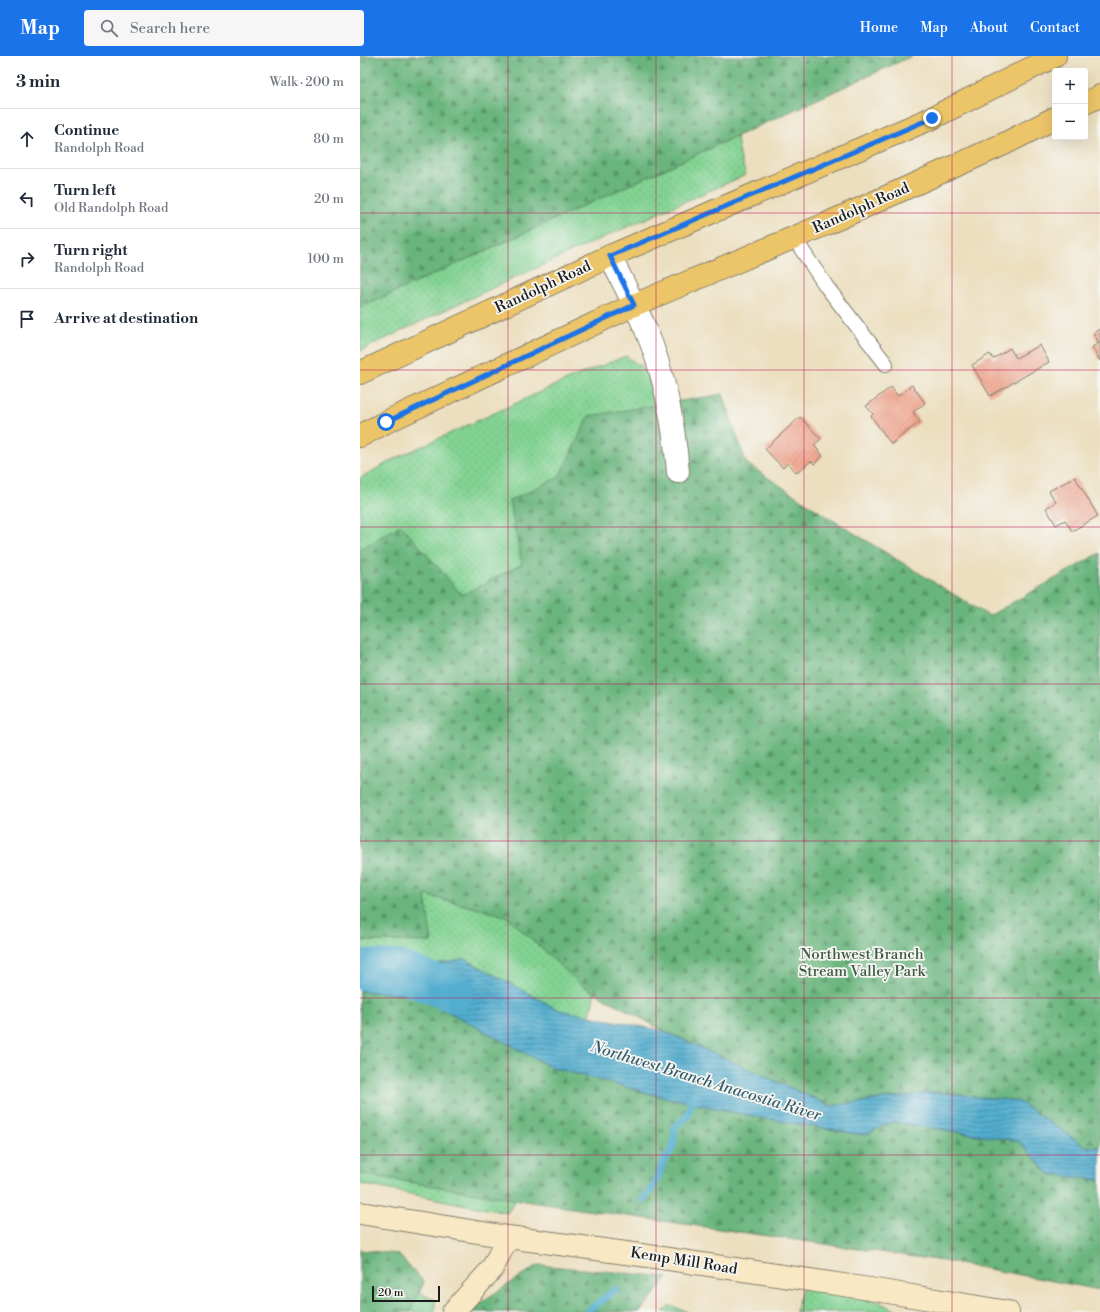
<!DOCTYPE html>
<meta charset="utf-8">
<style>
body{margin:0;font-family:"Libre Bodoni",serif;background:#f6f6f7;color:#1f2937}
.controls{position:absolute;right:12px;top:12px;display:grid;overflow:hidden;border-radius:4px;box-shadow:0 4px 16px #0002}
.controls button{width:36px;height:36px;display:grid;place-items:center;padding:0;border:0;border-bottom:1px solid #e0e1e3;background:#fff;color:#1f2937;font:20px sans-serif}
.scale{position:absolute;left:12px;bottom:10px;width:68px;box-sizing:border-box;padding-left:4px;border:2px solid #1c1c1c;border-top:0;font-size:11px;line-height:14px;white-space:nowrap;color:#1c1c1c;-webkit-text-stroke:3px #f6f6f2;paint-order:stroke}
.stop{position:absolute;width:12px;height:12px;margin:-9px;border:3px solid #1a73e8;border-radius:50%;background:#fff}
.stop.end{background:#1a73e8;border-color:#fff;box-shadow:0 1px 4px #0008}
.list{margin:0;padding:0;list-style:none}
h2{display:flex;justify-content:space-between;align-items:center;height:52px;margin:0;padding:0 16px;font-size:17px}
h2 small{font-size:13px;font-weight:400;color:#747a83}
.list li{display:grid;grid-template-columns:26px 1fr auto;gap:12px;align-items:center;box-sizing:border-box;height:60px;padding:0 16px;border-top:1px solid #e0e1e3}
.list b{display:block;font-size:15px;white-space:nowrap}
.list p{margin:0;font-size:13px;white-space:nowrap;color:#747a83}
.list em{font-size:13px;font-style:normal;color:#747a83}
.icon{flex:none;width:22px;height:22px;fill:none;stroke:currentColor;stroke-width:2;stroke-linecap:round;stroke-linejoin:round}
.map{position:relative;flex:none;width:740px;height:1256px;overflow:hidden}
header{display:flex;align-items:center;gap:24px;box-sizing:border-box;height:56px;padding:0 20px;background:#1a73e8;color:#fff}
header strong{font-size:19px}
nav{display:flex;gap:22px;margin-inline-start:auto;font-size:14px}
.search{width:280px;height:36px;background:#f6f6f7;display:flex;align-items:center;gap:10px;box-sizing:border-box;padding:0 14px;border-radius:4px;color:#747a83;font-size:15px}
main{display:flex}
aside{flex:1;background:#fff}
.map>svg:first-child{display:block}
</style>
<header>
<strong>Map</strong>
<div class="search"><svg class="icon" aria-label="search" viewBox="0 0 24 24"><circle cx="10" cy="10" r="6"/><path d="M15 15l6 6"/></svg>Search here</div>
<nav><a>Home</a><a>Map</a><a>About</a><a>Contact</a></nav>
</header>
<main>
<aside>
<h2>3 min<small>Walk · 200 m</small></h2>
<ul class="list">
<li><svg class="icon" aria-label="ahead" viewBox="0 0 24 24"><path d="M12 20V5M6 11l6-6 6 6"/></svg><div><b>Continue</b><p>Randolph Road</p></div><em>80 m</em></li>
<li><svg class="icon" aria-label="left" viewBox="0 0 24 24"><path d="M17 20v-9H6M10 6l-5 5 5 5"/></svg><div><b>Turn left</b><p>Old Randolph Road</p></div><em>20 m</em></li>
<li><svg class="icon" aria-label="right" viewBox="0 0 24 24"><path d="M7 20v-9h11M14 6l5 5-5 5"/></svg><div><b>Turn right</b><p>Randolph Road</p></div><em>100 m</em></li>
<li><svg class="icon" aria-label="arrive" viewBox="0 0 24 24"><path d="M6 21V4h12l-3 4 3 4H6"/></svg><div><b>Arrive at destination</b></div></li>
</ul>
</aside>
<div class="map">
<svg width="740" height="1256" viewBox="0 0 740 1256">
<defs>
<pattern id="green-dots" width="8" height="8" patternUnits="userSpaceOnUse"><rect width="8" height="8" fill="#82d393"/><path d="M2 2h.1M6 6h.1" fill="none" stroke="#70b57e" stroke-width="1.8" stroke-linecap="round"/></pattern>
<pattern id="forest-firs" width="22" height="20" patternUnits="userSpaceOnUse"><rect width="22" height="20" fill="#69b57d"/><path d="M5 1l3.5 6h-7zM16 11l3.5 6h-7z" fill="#569266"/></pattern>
<pattern id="water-rules" width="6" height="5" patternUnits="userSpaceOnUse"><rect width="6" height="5" fill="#52adcf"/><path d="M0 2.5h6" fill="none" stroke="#438ca7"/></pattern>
<pattern id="building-hatch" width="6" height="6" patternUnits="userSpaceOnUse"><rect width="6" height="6" fill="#f09d84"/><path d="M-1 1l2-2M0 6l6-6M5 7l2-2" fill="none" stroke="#cd8771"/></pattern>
</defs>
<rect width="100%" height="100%" fill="#f6f6f2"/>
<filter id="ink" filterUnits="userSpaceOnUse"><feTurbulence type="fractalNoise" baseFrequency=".025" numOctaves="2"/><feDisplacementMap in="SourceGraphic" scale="8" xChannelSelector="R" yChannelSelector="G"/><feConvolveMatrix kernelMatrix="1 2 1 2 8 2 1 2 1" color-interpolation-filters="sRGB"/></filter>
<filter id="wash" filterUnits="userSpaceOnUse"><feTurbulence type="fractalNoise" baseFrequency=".012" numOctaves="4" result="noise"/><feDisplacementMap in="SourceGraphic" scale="16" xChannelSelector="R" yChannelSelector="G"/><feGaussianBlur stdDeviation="0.9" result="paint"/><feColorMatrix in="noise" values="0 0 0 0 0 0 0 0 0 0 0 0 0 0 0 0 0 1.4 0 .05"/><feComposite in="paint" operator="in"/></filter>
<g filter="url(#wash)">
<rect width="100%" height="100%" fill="#ecdfbf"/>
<path fill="url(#green-dots)" stroke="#4f7858" d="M0,0h361l20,104 5,15c-130,56 -259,114 -386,176z
M266,300l22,16 6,33 -18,4v261l-42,326 -15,73 -40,98 -32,46 -147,-29v-706l34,-19 179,-82z
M448,1213l92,43h-105z
M32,1224l43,20v12h-75z
M310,1250l18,6h-25z"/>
<path fill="url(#forest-firs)" stroke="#42684c" d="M0,0h552l-552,252z
M363,338l23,69 77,51 166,102 111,-63v594l-15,-1 -67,-45 -82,-9 -105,14 -167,-75 -81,-45 -77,-70 -81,-21 7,47 -72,-1v-392l41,-24 61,70 60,-31 -13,-63 50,-24 30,-61z
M0,935l48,4 37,15 106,57 100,27 105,23 108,18 28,-13 127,19 30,33 51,6v110l-143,-27 -427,-61 -170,-28z
M0,1194l38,4 26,28 -14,30h-50z
M178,1209l130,12 -28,35h-174z"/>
<path fill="url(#water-rules)" stroke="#376476" d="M105,903l94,51 105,21 167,75 105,-14 82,9 67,45 15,1v33l-51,-6 -30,-33 -127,-19 -28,13 -108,-18 -105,-23 -100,-27 -106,-57 -37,-15 -48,-4v-12z"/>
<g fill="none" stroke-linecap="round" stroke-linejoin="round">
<path stroke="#52adcf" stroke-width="7" d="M283,1144l12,-16 9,-23 9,-13 2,-22 12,-9 6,-22
M227,1256l29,-23"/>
<path stroke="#52adcf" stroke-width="41" d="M0,913l40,2 53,21"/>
</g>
<g id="blocks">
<path fill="url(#building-hatch)" d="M740,273v32l-8,-14 7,-4 -6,-10z
M680,289l9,17 -59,34 -18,-31 18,-11 3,5 17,-11 6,10z
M552,329l13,18 -12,9 7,10 -29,22 -20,-28 2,-2 -7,-8 25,-19 7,9z
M440,361l21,22 -7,6 9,11 -9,8 -3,-3 -14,12 -9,-10 -5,5 -18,-19z
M715,421l23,39 -26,15 -7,-11 -9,5 -10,-17 10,-6 -7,-11z"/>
</g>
</g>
<g filter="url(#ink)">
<use href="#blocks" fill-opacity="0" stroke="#847e6e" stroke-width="1"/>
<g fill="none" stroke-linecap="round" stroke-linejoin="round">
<g stroke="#847e6e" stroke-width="16">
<path id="lane" d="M434,182l32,48 60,78"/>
</g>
<g stroke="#847e6e" stroke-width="24">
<path id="street" d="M250,200c12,25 25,49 36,74 19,45 28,94 32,142"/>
</g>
<g stroke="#847e6e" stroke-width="24">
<path id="secondary" d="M0,1157l148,24 140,19 222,33 138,23
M93,1256l39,-43 16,-32"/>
</g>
<g stroke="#847e6e" stroke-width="24">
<path id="primary" d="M725,47l15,-7
M0,317l250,-117 322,-138 123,-62
M0,380l26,-14 248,-117 192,-81 178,-80 51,-26"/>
</g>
<use href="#lane" stroke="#fff" stroke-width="14"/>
<use href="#street" stroke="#fff" stroke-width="22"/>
<use href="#secondary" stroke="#f8e8c3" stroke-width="22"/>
<use href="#primary" stroke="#edc569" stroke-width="22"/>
</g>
</g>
<g fill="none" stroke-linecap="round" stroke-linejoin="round" filter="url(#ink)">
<path stroke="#1a73e8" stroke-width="5" d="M26,366l248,-117 -24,-49 322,-138"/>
</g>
<path fill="none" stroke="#c2185b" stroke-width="1" stroke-opacity="0.55" d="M148,0v1256M296,0v1256M444,0v1256M592,0v1256M0,157h740M0,314h740M0,471h740M0,628h740M0,785h740M0,942h740M0,1099h740"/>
<g text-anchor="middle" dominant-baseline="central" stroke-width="3.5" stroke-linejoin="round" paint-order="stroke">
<g font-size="15" fill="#1c1c1c" stroke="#f6f6f2">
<text transform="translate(501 152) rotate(-24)">Randolph Road</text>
<text transform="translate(183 231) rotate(-25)">Randolph Road</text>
<text transform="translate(324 1205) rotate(9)">Kemp Mill Road</text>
</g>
<g font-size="15" fill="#405c46" stroke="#f6f6f2">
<text x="502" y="898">Northwest Branch<tspan x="502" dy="17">Stream Valley Park</tspan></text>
</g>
<g font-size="16" font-style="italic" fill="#345d6d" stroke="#f6f6f2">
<text transform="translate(346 1025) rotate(17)">Northwest Branch Anacostia River</text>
</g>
</g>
</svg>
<div class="controls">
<button>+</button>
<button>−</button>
</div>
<div class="scale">20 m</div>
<div class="stop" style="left:26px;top:366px"></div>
<div class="stop end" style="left:572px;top:62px"></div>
</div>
</main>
